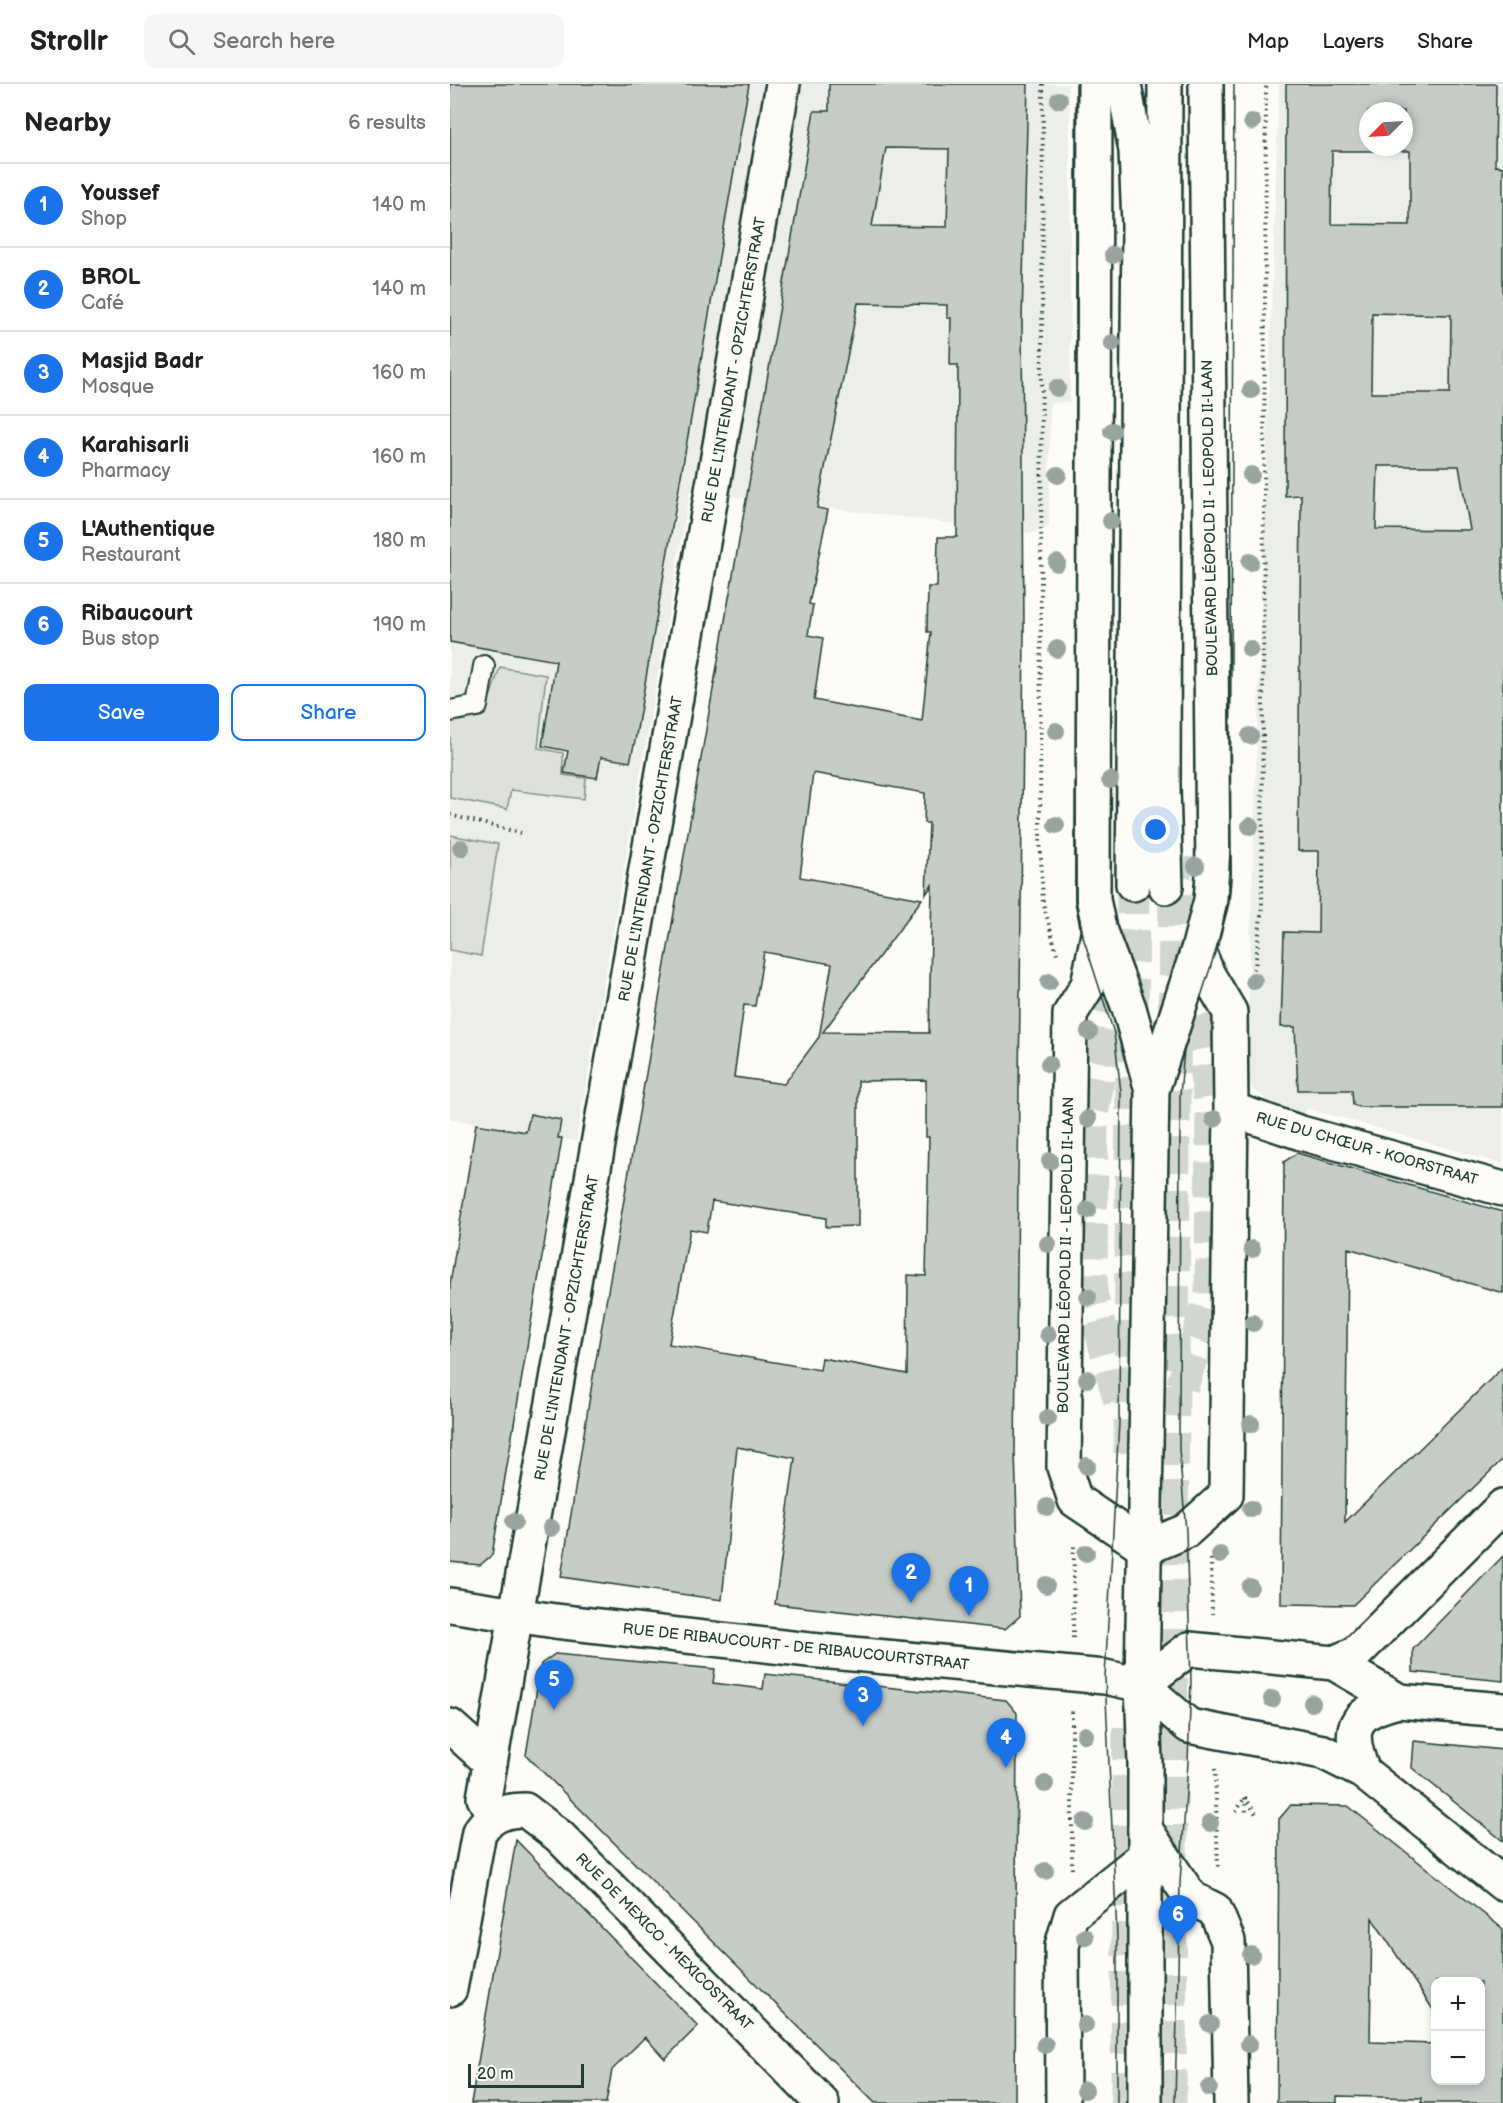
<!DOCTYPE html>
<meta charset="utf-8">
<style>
body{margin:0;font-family:"Balsamiq Sans",sans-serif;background:#f6f6f6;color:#202124}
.controls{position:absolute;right:18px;bottom:18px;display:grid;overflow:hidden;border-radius:12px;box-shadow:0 3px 9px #0003}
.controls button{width:54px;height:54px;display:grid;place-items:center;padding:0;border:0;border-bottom:2px solid #e0e0e0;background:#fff;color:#202124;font:30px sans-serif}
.compass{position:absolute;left:909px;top:18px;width:54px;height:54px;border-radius:50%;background:#fff;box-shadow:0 3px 9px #0003;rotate:246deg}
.scale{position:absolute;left:18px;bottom:15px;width:116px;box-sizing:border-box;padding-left:6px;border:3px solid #1f3d34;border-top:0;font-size:16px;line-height:21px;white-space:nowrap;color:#1f3d34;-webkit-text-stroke:4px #fdfcf7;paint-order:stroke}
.you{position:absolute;left:706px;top:746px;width:21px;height:21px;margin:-15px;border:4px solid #fff;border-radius:50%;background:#1a73e8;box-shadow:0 0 0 9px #1a73e833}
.badge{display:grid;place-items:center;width:39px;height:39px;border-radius:50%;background:#1a73e8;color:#fff;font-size:20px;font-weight:700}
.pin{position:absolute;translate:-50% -50px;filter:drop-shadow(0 2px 3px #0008)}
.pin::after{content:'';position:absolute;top:32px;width:21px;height:18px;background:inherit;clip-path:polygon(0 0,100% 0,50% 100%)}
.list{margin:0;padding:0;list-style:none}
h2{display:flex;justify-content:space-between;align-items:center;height:78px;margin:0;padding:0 24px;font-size:26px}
h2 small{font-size:20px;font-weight:400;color:#757577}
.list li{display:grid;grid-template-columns:39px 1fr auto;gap:18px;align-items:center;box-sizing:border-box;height:84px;padding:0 24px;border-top:2px solid #e0e0e0}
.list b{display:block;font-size:22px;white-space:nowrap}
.list p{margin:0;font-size:20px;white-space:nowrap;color:#757577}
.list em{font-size:20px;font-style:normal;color:#757577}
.actions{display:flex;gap:12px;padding:18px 24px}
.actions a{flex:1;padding:14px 0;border:2px solid #1a73e8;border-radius:12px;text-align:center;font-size:21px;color:#1a73e8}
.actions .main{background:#1a73e8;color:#fff}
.icon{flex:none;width:33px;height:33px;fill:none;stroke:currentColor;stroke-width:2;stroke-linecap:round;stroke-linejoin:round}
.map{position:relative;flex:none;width:1053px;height:2019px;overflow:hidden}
header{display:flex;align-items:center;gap:36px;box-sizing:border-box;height:84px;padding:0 30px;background:#fff;border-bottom:2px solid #e0e0e0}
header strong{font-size:28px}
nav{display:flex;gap:33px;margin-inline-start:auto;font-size:21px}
.search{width:420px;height:54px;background:#f6f6f6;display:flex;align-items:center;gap:15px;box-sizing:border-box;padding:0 21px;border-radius:12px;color:#757577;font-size:22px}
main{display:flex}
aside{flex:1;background:#fff}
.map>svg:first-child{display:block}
</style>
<header>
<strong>Strollr</strong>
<div class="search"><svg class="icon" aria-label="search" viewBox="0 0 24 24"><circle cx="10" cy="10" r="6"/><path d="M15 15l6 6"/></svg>Search here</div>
<nav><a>Map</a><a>Layers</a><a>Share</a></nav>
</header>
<main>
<aside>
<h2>Nearby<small>6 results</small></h2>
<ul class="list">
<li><span class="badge">1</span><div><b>Youssef</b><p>Shop</p></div><em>140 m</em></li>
<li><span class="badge">2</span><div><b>BROL</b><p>Café</p></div><em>140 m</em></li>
<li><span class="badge">3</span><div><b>Masjid Badr</b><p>Mosque</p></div><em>160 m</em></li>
<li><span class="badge">4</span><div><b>Karahisarli</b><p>Pharmacy</p></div><em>160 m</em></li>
<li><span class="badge">5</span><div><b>L'Authentique</b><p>Restaurant</p></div><em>180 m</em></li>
<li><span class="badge">6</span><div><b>Ribaucourt</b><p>Bus stop</p></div><em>190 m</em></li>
</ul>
<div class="actions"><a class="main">Save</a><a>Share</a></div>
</aside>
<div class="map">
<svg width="1053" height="2019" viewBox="0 0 1053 2019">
<rect width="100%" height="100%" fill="#fdfcf7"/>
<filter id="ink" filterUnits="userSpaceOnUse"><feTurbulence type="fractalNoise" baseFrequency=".0167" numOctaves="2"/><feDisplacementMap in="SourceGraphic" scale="12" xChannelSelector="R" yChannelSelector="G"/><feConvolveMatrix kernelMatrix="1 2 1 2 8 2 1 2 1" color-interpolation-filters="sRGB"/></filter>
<g filter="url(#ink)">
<path fill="#eceee9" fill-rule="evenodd" d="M0,0h618l2,36v282l-20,1 -1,124 -17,6 -342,-42 -114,650 -126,-22z
M829,0h224v1080l-196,-56 -3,11 -22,-7 -30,-24 -6,-15zM918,27h36v36h-36z"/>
<path fill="#dde0db" stroke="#7e8e88" stroke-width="1.5" d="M50,583l46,8 -8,73 25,5v22l23,3 -2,21 -73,-9 -4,19 -57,-11v-77l35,-8z
M0,751l48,9 -17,112 -31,-6z"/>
<path fill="#c6cdc7" stroke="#1f3d34" stroke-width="1.5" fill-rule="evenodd" d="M0,0h299l-114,657 -5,21 -29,-5 -4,21 -33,-5 4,-22 -26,-5 14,-85 -106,-19z
M379,0h199l-6,235 2,313 -9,820 5,164 -15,13 -230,-25 20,-146 -58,-11 -15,153 -161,-23 32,-200 221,-1266h15zM436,64l63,1 -2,78 -75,-1zM408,219l89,2v13h4l-1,47h8l-1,172h-19l-1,50h-9l-1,45h4l-9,89 -108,-21 9,-62 -15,-3 5,-30 -4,-1 19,-94 -11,-2zM363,689l112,20 -1,30h5l-3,71 6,-9 -3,148 -106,-1 99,-133 -122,-22zM314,868l68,12 -13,73 -35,47 -50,-7 10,-72 11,1zM476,996v57h3l-3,139 -18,-1 -1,99 -85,-16 -2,12 -151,-26 21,-115 17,3 5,-31 114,17v9l32,-1v-145z
M836,0h210l-1,82 8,1v940h-143l-7,-2 -1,-15h-54l-3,-63h-14l3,-95 34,1 1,-82h-21l3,-356 -16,1zM918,27h36v36h-36zM882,67h78v74l-79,-1zM922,229l79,2 -1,78h-79zM928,382h81l11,64 -94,-1z
M80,1030l31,6 -3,18h4l-70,417 -12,10 -30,-3v-278l26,-160 50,8z
M847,1069l206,59v81l-155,-45 -3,274 158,-155v92l-150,146 -72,-1 3,-442z
M1053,1472v125l-90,-9v-23z
M105,1570l160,15 -2,14 50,6 2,-15 241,26 11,13 -2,390h-140l-349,-348 15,-91z
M964,1657l89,9v91l-91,-73z
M841,1721l57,1 155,123v174h-82l1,-5 -85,-2v7h-60l2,-284zM922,1834l64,96v-32h44v98h-44v-36l-66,-2z
M66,1756l182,186 -33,33 -20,-22 -33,33 -6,33h-135z"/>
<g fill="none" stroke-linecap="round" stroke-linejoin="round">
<path stroke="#d1d6d0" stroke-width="33" stroke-dasharray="33 16" stroke-linecap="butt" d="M668,898l-26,131 -1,181 30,112
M732,1303l29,-92 1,-182 -10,-64 -14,-59
M680,1369l3,-596
M677,2019l2,-388
M720,2019l5,-1246"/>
<g stroke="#1f3d34" stroke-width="24">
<path id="lane" d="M0,627l27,-5 7,-40"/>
</g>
<g stroke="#1f3d34" stroke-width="38">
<path id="street" d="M649,845l-11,56 -18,29 -6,453 11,33 71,48 40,-17 40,-36 5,-386 -1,-97 -22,-37 -10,-25
M781,1025l70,24 202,56
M884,1579l21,-9 148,-148
M949,1617l104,9
M0,1642l40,36
M44,1732l-10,-18 299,-1714
M695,1745l46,69 24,12 13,31 3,162
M0,1905l29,-157c12,-17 26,-22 46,-22l34,26 263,267
M613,2019l-1,-157 9,-31 74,-59"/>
</g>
<g stroke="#1f3d34" stroke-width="38">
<path id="secondary" d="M0,1521l105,16 254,29 296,27 37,8 47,41 134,26 40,20 140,112
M692,1601l47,-36 145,14 65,38
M913,1688c-17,-44 -11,-60 36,-71"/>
</g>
<g stroke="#1f3d34" stroke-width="38">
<path id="primary" d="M645,0l-2,815 6,30 30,79 23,82
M695,2019v-341l-3,-77 10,-595 46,-140 13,-50 2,-25 -7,-791"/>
</g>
<g stroke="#1f3d34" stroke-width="38">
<path id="highway" d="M674,0l12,67 3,73 -6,660
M715,0l-2,704 3,99"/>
</g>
<path stroke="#1f3d34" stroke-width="4" stroke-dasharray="1.5 4.5" stroke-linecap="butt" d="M593,0l-3,751 3,68 14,51
M0,731l71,18
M801,891l4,-8 7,-60 4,-823
M761,1475l1,55
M623,1554l1,-95
M765,1685l3,100
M795,1713l11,17
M795,1714l1,14
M786,1728l9,-15
M622,1785v-158"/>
<use href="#lane" stroke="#fdfcf7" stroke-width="20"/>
<use href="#street" stroke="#fdfcf7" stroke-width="33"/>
<use href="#secondary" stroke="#fdfcf7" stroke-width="33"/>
<use href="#primary" stroke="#fdfcf7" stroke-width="33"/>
<use href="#highway" stroke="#fdfcf7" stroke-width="33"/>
<path stroke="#1f3d34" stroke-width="1.5" d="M626,0v816l8,40 30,93 7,59 -2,330 -14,255 12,259v167
M725,2019l5,-220 8,-121 3,-81 -5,-150 -7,-82 1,-354 4,-45 36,-113 7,-35 3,-50 4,-768"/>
</g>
<g fill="#98a59e">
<circle cx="609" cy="16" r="9"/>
<circle cx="802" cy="38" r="9"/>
<circle cx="663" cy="171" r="9"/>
<circle cx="662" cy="259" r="9"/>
<circle cx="607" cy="304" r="9"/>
<circle cx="801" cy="306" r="9"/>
<circle cx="662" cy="347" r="9"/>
<circle cx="608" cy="391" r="9"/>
<circle cx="801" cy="391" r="9"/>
<circle cx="661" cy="437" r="9"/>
<circle cx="800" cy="478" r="9"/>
<circle cx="607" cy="479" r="9"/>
<circle cx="607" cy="565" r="9"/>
<circle cx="800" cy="565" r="9"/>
<circle cx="606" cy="647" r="9"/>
<circle cx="800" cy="652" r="9"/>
<circle cx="660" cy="696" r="9"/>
<circle cx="606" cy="741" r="9"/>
<circle cx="800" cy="742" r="9"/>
<circle cx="11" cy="764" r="9"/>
<circle cx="746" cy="782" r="9"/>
<circle cx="804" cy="897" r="9"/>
<circle cx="599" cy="898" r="9"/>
<circle cx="639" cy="948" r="9"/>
<circle cx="599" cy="980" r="9"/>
<circle cx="638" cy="1035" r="9"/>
<circle cx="764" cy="1035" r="9"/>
<circle cx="600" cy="1077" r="9"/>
<circle cx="638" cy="1126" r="9"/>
<circle cx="598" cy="1160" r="9"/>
<circle cx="802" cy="1165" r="9"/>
<circle cx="638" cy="1213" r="9"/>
<circle cx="803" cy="1239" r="9"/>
<circle cx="598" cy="1250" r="9"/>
<circle cx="637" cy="1295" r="9"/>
<circle cx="598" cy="1334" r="9"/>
<circle cx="801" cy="1340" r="9"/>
<circle cx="637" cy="1382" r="9"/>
<circle cx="597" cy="1423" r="9"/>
<circle cx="801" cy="1425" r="9"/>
<circle cx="64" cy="1438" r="9"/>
<circle cx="101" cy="1444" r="9"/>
<circle cx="636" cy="1469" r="9"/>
<circle cx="770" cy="1471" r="9"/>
<circle cx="596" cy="1501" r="9"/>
<circle cx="800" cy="1503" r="9"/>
<circle cx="822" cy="1615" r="9"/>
<circle cx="862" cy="1619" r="9"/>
<circle cx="635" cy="1651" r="9"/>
<circle cx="595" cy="1700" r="9"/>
<circle cx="635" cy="1738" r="9"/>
<circle cx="760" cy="1739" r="9"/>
<circle cx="595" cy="1787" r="9"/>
<circle cx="635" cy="1853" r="9"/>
<circle cx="801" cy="1871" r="9"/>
<circle cx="760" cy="1940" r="9"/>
<circle cx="635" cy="1941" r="9"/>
<circle cx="799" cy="1960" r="9"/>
<circle cx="595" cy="1961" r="9"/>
<circle cx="759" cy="2004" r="9"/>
<circle cx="635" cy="2006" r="9"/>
</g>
</g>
<g text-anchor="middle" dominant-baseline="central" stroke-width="5" stroke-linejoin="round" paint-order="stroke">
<g font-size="15" fill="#1f3d34" stroke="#fdfcf7">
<text transform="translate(284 286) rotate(-80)">RUE DE L'INTENDANT - OPZICHTERSTRAAT</text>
<text transform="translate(760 434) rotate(-91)">BOULEVARD LÉOPOLD II - LEOPOLD II-LAAN</text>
<text transform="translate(201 765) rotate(-80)">RUE DE L'INTENDANT - OPZICHTERSTRAAT</text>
<text transform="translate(917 1065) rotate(16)">RUE DU CHŒUR - KOORSTRAAT</text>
<text transform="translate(616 1171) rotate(-89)">BOULEVARD LÉOPOLD II - LEOPOLD II-LAAN</text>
<text transform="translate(117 1244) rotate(-80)">RUE DE L'INTENDANT - OPZICHTERSTRAAT</text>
<text transform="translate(346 1563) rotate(6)">RUE DE RIBAUCOURT - DE RIBAUCOURTSTRAAT</text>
<text transform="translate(214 1858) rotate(45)">RUE DE MEXICO - MEXICOSTRAAT</text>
</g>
</g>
</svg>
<div class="controls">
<button>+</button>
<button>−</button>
</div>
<svg class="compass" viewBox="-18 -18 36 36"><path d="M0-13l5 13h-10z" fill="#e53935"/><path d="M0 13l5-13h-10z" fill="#757577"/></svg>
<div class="scale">20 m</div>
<div class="you"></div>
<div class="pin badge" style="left:519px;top:1532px">1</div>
<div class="pin badge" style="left:461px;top:1519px">2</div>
<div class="pin badge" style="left:413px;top:1642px">3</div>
<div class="pin badge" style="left:556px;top:1684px">4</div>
<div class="pin badge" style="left:104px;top:1626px">5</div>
<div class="pin badge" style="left:728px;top:1861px">6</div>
</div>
</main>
